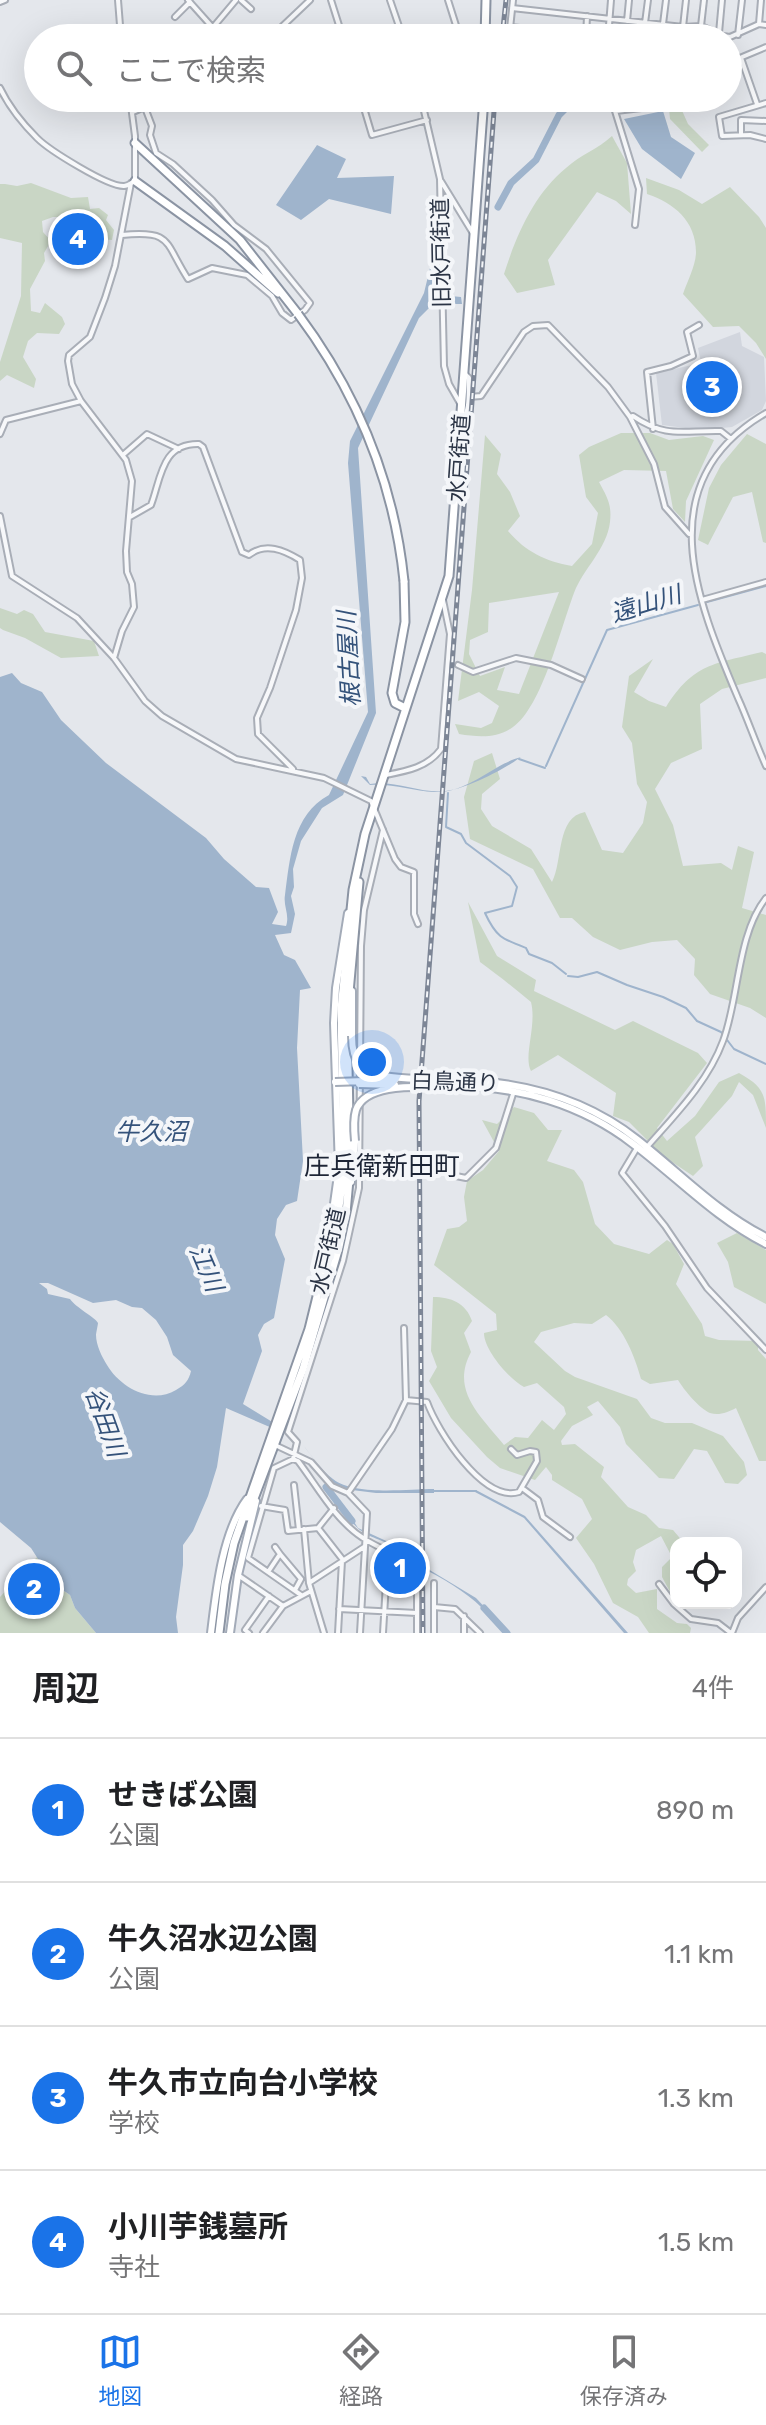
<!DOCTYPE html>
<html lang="ja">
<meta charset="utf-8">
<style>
body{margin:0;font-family:Rubik,"Noto Sans JP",sans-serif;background:#f6f6f6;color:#202124}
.controls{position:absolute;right:24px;bottom:24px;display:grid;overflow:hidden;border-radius:16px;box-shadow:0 8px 32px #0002}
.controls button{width:72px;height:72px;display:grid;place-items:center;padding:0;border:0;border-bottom:2px solid #e0e0e0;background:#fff;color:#202124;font:40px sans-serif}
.you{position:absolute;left:372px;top:1062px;width:28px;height:28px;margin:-20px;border:6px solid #fff;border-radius:50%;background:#1a73e8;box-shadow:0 0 0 12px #1a73e833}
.badge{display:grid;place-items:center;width:52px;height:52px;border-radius:50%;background:#1a73e8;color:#fff;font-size:26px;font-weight:700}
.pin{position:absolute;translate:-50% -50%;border:4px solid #fff;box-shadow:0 2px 8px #0006}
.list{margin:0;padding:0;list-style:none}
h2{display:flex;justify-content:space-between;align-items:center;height:104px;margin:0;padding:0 32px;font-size:34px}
h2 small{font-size:26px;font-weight:400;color:#757577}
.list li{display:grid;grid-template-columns:52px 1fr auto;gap:24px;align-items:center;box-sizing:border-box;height:144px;padding:0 32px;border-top:2px solid #e0e0e0}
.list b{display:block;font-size:30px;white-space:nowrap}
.list p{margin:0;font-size:26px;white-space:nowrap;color:#757577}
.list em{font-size:26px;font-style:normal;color:#757577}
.icon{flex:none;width:44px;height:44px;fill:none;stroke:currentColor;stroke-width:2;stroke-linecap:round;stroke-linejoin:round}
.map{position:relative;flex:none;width:766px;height:1633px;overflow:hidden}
.search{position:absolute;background:#fff;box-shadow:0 8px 32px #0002;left:24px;right:24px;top:24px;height:88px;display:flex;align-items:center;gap:20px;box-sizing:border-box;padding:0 28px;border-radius:44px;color:#757577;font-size:30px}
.sheet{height:680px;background:#fff}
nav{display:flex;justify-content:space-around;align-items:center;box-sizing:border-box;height:112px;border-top:2px solid #e0e0e0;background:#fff;font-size:22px;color:#757577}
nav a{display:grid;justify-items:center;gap:4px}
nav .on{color:#1a73e8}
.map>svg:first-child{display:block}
</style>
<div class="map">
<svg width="766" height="1633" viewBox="0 0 766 1633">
<rect width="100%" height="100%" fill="#e4e7ec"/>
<path fill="#d2d6de" d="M740,332l2,14 22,11 2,44 -4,9 -30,17 -31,3 -39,-5 -6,-52 45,-10 -3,-15z"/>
<path fill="#c9d6c5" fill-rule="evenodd" d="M668,98h28l-11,2 -5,6 8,18 21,21 -7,7 -32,-33z
M612,136l15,27 4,51 -15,-13 -19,-9 -49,68 7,25 -38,8 -13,-19c12,-38 30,-80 62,-106 14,-13 32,-19 46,-32z
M646,178l33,12 23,14 28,-17 29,30 7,11v131l-10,-16 -17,-17 -26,1 -30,-33c4,-12 13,-29 13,-42 0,-31 -22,-49 -49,-58z
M5,184l12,2 14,-3 40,15 17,-1 2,12 9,-1 9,7 -2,5 8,10 -2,10 -12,-1 4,-10 -6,-8h-5l-2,7 -4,1 -6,-12h-28l-11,4 1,11 8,9 -7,12 1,8 -15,28 1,22 9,2 5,-10 17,14 3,7 -6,10 -22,-1 -9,8 -5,16 13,22 -2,9 -27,-13 -7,6v-19l21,-66 1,-53 -22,-5v-54z
M621,433h29l19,7 34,-4 11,4 -28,61 -1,21 -12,-13 -7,-38 -42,-1 -25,12c8,15 13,22 11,40 -3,27 -27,47 -36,71 -13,34 -32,114 -61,134 -17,12 -35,10 -54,7l-4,-10 26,4 11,-5 7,-17 -20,-14 -21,9 14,-111 13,-155 16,19 -4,20 13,18 10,24 -12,15c18,21 37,30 64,35l20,-22 6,-31 -12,-16 -7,-42 10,-8zM559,592l-40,102 -22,-4 8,-23 -25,9 -11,-22 1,-14 18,-8 1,-29z
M747,434l19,10v99l-3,-1 -11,-50 -19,5 -25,48 -10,-5 11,-52 12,-23z
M0,608l17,6 7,-4 9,4 12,18 49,9 5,15 -38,2 -36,-20 -22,-8 -3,-2z
M762,652l4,2v24l-44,11 -22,15 2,45 -31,14 -16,26 18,36 10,41 38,-3 11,7 6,-24 16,6 -12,56 24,7v103l-16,-10 -40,-14 -16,-19 1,-16 -18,-19 -25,2 -32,8 -27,-13 -21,-19h-12l-27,-49 -63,-30 -6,-42 10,-36 18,-8 8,26 -18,15 -1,15 11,17 39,23 21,33c11,-21 4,-65 33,-70l17,38 21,3 20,-30 4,-21 -10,-18 -5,-41 -10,-16 7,-51 24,-17 -19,33 15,9 17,6c28,-44 48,-43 96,-55z
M468,902l29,54 39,24 -2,11 81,39 18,-9 65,32 9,10 -50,65 10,13 28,-25 24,-34 20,-9c27,15 27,23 27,55l-13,-33 -14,-13 -7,14 -37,41 8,29 -10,10 -30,-20 -34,-34 -16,-6 3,-23 -58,-38 -27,16c-8,-15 6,-45 0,-69 -17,-14 -33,-27 -51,-40z
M514,1107l20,6 14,17h14l-15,31 27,9 9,12 12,42 19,20 35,10 18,-14 6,4 11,20 -8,20 26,40 3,12 14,4 39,1v9l8,9v102h-7l-23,-53c-8,4 -17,8 -26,5 -11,-5 -26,-23 -32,-33l-28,4 -9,-5c-6,-22 -17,-50 -35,-64l-14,9 -18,-1 -33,9 -7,10 31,29 10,6 62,22 14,19 14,5h27l31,13 21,26 3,13 -9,9 -13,-1 -18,-32 -13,-2 -20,30 -15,-1 -33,-34 -6,-17 -22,-26 -11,6 6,8 -21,11 -11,15 1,4 13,-1 29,23 -3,10 27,30 18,8 13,13 14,2 11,13h-8v56h-2l-12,-22v-10l10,-10 -11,-21 -25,14 -3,12 3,9 -8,8 -1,6 9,8 21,-4v20l20,14 10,1 4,4 -1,5h-41l-11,-16 -25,-14 -19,-39 -18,-26 16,-19 -10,-20 -30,-19v-5l-6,-8 -11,13 -35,-12 -13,-11 -36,-39 -22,-37 8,-14 -6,-16 2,-54c18,0 33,6 39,24l-8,12 7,19c-21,39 10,64 33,93l11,-8 13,1 14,-18 12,10 12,-16 -2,-7 -27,-24 -13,4c-15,-8 -40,-37 -40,-54l13,-3 -1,-16 -62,-49 13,-36 12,-2 8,-6 -3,-24 3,-16 16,-11 16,-19 -17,-31 15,4z
M737,1233l29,17v54l-32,-17 -6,-25 -11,-19z
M389,1554l18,10 8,8v8l-28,-2z
M37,1557l17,27 16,11 5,13 21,25h-96v-36z"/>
<path fill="#9fb4cc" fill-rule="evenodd" d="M663,111l8,26 24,16 -14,26 -39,-30 -18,-30z
M317,145l29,14 -9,19 57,-2 -3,38 -62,-15 -28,21 -25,-15z
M430,268l5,4 -5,22 31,3 1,7h-29l-14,14 -61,130 18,265 -33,82 -21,13 -21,33 -8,28 1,18 -3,9 4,18 -4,19 -16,2 9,20 11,5 16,28 -11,2 -3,58 6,113 -6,40 -11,4 -9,14 -2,16 10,24 -11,59 -10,6 -6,11 4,16 -19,53 31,19 -2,5 -46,-20 -9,59 -9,29 -15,35 -10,14v20l-7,52 2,16h-82l-21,-25 -5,-13 -16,-11 -23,-36 -31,-26v-845l12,-4 9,10 21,9 19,28 45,43 100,75 18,21 32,28 13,1 9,24 -6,12 14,2c4,-11 -3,-20 -1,-31 5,-36 7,-80 44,-100l39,-83 -20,-249 2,-22 74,-148zM39,1283h9l45,20 23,-3 16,7 10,1 14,12 11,17 6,18 18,16c-2,9 -6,14 -15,19 -25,15 -56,-3 -69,-25 -5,-8 -11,-20 -11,-30 0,-1 2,-11 2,-12 -2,-5 -23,-16 -28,-24l-22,-5 -1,-5z
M521,757c-18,13 -63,37 -87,35 -21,-1 -43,-9 -64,-7l-9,-9 5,1 4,7c25,-4 51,10 76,7 26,-3 51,-28 75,-34z
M303,1445c9,11 18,25 30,34 21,17 74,10 101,10v4h-58l-32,-4 -11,-5z
M476,1490l49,26 103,117h-4l-100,-115 -49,-26z
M349,1514l9,14 37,17 33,24 48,29 15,16 -2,1c-17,-19 -38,-32 -61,-44 -10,-6 -20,-16 -30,-22 -22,-14 -35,-9 -51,-34z"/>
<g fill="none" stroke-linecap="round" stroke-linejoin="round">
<path stroke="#9fb4cc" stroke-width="2" d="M707,602l59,-16
M585,679l22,-49 91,-25
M519,759l26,9
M546,766l38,-85
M448,793l-2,34 15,7 5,9 44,33 7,11 -5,19 -27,7c11,24 17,26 41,35l3,6 23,9 14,11
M568,976l10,1 19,-5 30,13 36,12 23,11 11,13 24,11 13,17 32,15
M434,1491h42"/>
<path stroke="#9fb4cc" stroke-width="7" d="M498,207l13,-24 25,-23 23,-45 6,-6 21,-7 5,-4
M326,1487l26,34
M484,1608l23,25"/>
<g stroke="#a9aeb7" stroke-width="8">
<path id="minor" d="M118,0l3,38
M188,0l34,38
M241,0l10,9
M331,0l12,38
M390,0l13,38
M448,0l12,38
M0,2l5,-2
M512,8l171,19 18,-1 22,10 7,1 29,-13 7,1
M175,17l15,-15
M627,21l2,-21
M645,23l3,-23
M663,24l3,-24
M759,24l2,-24
M701,26l3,-26
M510,27l98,10
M683,27l3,-27
M609,32l28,6
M719,33l3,-33
M738,35l4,-35
M204,38l32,-38
M270,38l40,-38
M509,38l4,-38
M586,38l1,-22
M608,38l3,-38
M741,58l16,46
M735,60l31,-13
M0,88c9,19 22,35 37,50 12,12 71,49 87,48 4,0 7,-3 11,-5v-45l-5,-38
M263,98l6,8 20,-8
M361,98l11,37 55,-15
M421,98l19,81 4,187 5,18 12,21
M611,98l28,91 -4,36
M612,100l17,-2
M766,103l-47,14 3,19 28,-1 16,4
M616,111l51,-6
M133,112l7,-3 8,-11
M741,135v-15l25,1
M441,181l33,54
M122,235c51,-5 42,7 66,44l24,-11 35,7 25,21 10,17 9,7 14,-10 5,-7 -44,-54 -32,-24 -22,-25 -39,-36 -17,-11 -6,-18 2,-9 -8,-21
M469,397l12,-1 43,-64 9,-6 15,-1 60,62 22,30 3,-1c34,23 50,14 88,15l10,8
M766,413c-118,69 -70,186 -28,285 10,22 18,46 28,68
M630,417l24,47 11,43 24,27
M462,420c9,-10 6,-29 7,-42l-4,-4
M653,429l-6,-57 24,-6 22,-10 -6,-24 12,-7
M0,434l6,-14 75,-19
M124,454l23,-20 32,15
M0,516l12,60 65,42 37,40 31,43 17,15 74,43 88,19 47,23 24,58 6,8 13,5v42l4,10
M130,517l21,-12c10,-26 10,-62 48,-61l4,3 39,105 7,3c16,-13 35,-5 51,5l2,18 -6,32 -26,78 -13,30 1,16 35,35
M702,600l64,-18
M114,658l8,-27 12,-24 -2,-23 -5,-12 -1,-21 6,-70 -6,-21 -45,-59 -9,-17 -4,-23 1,-6 21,-18 15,-39 10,-32 16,-83
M458,665l15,7 43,-14 35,7 31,14
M386,775c21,-4 42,-8 55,-26l9,-115 -7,-34
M647,1147c28,-32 61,-65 76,-106 16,-42 14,-107 43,-143
M637,1148l-15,25 43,53 42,62 59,62
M451,1175l15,3 30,-30 18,-57
M404,1328l2,72
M275,1445l36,17 21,24 16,7 19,20 -7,120
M293,1459l4,-17 -9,-10 55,-171 16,-73 2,-242 3,-36 19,-80
M293,1459l5,2c19,25 38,60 65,77 18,12 37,16 54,33v62
M294,1485l5,45
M522,1488l16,12 5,17 27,20
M348,1493l44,-64 14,-29 21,2c10,28 56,101 92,90l18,-31 -1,-9 -6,-1 -13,4 -6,-6
M261,1506l24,4 3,21 30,-3 16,-20
M318,1528l25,32
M304,1529l5,54 15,50
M280,1554l21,25 -6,11
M248,1558l26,-90 19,-9
M248,1558l53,37
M268,1572l12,-18 -5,-7
M238,1575l45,31
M309,1583l55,-36
M434,1583v50
M659,1584l15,20 17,15 27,4 13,10
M434,1607l21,2 25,24
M339,1609l78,4
M464,1616v17
M249,1633l-4,-3 24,-34
M263,1633l20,-27 28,-15
M338,1633l4,-72
M383,1633l5,-84
M732,1633l6,-15 28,-31"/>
</g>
<g stroke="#a3abb8" stroke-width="10">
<path id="major" d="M352,991v45
M454,1080c66,1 131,18 184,60 43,34 80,73 128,97
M453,1086c65,0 128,18 180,58 45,34 82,74 133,100
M351,1182l4,-41
M330,1232l9,-64 -5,-145 2,-35 12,-75
M211,1633c5,-41 11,-100 36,-134
M230,1633l8,-58 18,-74"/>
</g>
<g stroke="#8b94a3" stroke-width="11">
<path id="highway" d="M485,38l1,-38
M135,143l105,97 58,74
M135,181l90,65 53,47
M404,581l1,41 -13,71 3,10 10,5
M247,1517l56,-148 36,-122 7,-34 4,-44 -3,-154 12,-133
M219,1633l6,-49 9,-41 75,-214 30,-122 5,-39 -3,-159 12,-119 12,-56 84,-258 35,-478"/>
</g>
<use href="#minor" stroke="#f7f8fa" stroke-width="4"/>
<use href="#major" stroke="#fff" stroke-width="6"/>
<use href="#highway" stroke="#fff" stroke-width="7"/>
<g stroke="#7d8696" stroke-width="5">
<path id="rail" d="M502,38l4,-38
M423,1633l-4,-532 76,-1003"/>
</g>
<use href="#rail" stroke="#f4f6f9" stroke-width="2" stroke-dasharray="6" stroke-linecap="butt"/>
<g stroke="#a3abb8" stroke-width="10" stroke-linecap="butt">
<path id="major-bridge" d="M352,1036c0,10 1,21 8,30 15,16 71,12 94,14
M335,1082l60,-2
M359,1084l36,1
M355,1141c-1,-10 -2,-21 1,-31 11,-30 71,-22 98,-23"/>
</g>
<g stroke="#8b94a3" stroke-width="11" stroke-linecap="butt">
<path id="highway-bridge" d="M298,314c59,79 96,169 106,267"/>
</g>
<use href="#major-bridge" stroke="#fff" stroke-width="6"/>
<use href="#highway-bridge" stroke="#fff" stroke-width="7"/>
</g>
<g text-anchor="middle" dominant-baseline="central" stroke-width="8" stroke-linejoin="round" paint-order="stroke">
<g font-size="22" fill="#2b3445" stroke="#f4f6f9">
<text transform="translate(441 253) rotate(-91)">旧水戸街道</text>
<text transform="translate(459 458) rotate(-86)">水戸街道</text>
<text transform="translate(455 1082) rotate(2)">白鳥通り</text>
<text transform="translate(328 1251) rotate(-77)">水戸街道</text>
</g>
<g font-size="24" font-style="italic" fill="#34527a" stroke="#f4f6f9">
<text transform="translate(646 604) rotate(-17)">遠山川</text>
<text transform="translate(349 659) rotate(-93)">根古屋川</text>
<text x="151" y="1132">牛久沼</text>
<text transform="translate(206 1268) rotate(67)">江川</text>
<text transform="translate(105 1422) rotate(70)">谷田川</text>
</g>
<g font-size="26" fill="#1d2536" stroke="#f4f6f9">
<text x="382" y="1166">庄兵衛新田町</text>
</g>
</g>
</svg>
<div class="controls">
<button><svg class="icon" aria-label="locate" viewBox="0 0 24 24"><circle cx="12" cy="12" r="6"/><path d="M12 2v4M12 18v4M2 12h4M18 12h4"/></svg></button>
</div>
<div class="you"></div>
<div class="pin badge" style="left:400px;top:1568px">1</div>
<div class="pin badge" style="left:34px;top:1589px">2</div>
<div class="pin badge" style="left:712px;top:387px">3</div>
<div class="pin badge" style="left:78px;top:239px">4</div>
<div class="search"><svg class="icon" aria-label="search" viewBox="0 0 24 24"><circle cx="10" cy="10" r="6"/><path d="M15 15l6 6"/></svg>ここで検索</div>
</div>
<section class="sheet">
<h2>周辺<small>4件</small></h2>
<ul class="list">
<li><span class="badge">1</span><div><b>せきば公園</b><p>公園</p></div><em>890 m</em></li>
<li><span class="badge">2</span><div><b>牛久沼水辺公園</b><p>公園</p></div><em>1.1 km</em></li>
<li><span class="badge">3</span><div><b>牛久市立向台小学校</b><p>学校</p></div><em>1.3 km</em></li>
<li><span class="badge">4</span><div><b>小川芋銭墓所</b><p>寺社</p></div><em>1.5 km</em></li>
</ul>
</section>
<nav>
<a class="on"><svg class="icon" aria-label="map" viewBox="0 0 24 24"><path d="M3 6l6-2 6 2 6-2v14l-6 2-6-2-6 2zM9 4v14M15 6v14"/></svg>地図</a>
<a><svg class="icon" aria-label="directions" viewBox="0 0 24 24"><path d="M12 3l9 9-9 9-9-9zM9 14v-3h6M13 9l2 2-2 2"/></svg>経路</a>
<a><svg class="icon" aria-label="saved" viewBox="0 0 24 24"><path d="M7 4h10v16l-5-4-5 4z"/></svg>保存済み</a>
</nav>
